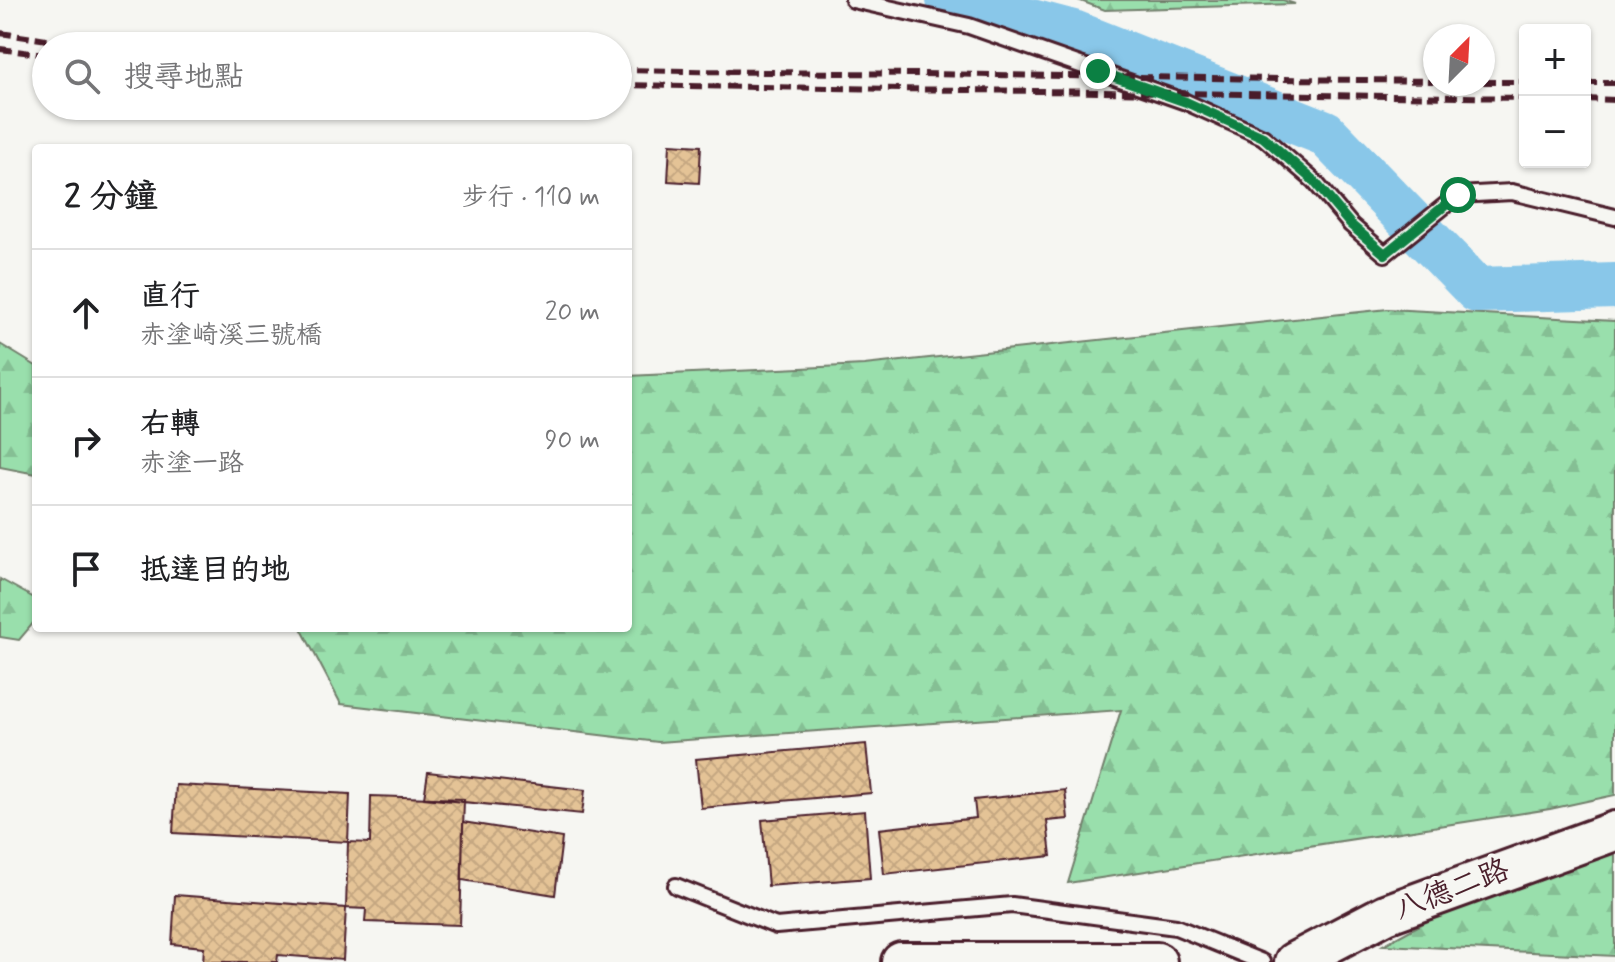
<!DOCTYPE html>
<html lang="zh-TW">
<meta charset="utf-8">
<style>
body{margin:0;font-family:Mynerve,"LXGW WenKai TC",sans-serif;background:#f2f2f2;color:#202124}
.controls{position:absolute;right:24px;top:24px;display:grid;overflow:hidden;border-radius:8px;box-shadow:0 2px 6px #0004}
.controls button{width:72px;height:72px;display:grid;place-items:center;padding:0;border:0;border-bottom:2px solid #e0e0e0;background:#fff;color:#202124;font:40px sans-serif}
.compass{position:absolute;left:1423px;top:24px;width:72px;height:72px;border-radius:50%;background:#fff;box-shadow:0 2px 6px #0004;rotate:24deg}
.stop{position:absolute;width:24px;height:24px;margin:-18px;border:6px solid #0b8043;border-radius:50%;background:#fff}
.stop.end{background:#0b8043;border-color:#fff;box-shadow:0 2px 8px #0008}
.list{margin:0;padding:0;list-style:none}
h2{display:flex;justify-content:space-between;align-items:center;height:104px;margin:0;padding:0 32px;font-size:34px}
h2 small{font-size:26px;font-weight:400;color:#757577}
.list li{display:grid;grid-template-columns:52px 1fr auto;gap:24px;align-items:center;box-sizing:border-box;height:128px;padding:0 32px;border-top:2px solid #e0e0e0}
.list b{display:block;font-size:30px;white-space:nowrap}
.list p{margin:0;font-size:26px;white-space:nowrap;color:#757577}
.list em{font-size:26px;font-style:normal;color:#757577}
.icon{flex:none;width:44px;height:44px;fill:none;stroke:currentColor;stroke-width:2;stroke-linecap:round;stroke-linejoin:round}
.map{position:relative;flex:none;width:1615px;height:962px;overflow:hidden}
.search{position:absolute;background:#fff;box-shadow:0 2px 6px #0004;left:32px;top:32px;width:600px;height:88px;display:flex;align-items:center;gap:20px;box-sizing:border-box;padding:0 28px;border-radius:44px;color:#757577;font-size:30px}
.panel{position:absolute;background:#fff;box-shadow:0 2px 6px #0004;left:32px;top:144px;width:600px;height:488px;border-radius:8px}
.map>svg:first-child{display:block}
</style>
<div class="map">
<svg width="1615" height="962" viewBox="0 0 1615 962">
<defs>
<pattern id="forest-firs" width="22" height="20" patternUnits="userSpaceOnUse" patternTransform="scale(2)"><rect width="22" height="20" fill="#99dfac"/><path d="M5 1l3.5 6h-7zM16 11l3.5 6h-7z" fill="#85bf94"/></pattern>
<pattern id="building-cross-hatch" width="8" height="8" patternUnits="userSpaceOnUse" patternTransform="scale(2)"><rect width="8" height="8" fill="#e4c396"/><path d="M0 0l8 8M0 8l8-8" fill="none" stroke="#c5a781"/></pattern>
</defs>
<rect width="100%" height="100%" fill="#f6f6f2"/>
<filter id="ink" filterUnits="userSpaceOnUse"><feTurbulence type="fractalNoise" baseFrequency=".0125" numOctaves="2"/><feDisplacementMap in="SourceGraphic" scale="16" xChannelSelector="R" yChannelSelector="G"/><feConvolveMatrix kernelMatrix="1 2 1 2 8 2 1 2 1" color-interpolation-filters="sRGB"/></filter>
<g filter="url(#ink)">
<path fill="url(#forest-firs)" stroke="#727f6c" stroke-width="2" d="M1078,0h205l12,4 -190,6z
M1388,309l227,12v474l-65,14 -482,74 53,-173 -463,32 -317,-38 -40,-76h327v-252l236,-11z
M0,344l36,22v108l-36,-7z
M0,579l36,20v21l-17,20 -19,-3z
M1615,851v105l-232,-11 57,-31z"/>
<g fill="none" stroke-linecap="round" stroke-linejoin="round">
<path stroke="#89c7e9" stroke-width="46" d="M949,0l124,33 252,100 152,157 138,-4"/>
</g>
<path fill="url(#building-cross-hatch)" stroke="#4a1f2b" stroke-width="2" d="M670,144l31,2 -2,37 -31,-2z
M866,744l5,49 -170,15 -5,-49z
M428,772l157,18 -3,24 -158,-16z
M176,785l174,9 -2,48 -175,-9z
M1065,790l3,29 -21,2 4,35 -167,18 -5,-45 97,-11 -2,-18z
M371,796l93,3 -4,126 -95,-3 1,-13 -20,-1 2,-66 22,1z
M865,811l5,67 -102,8 -6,-66z
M463,822l99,16 -7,57 -93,-15z
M175,895l171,13 -3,52 -65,-5 -1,7h-74l1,-15 -32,-3z"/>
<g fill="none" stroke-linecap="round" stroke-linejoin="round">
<g stroke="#4a1f2b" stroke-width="20">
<path id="lane" d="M853,0l116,26 217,76 77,35 51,44 37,44 34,29 73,-59 54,-3 103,25
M676,886l100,40 236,-21 164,22 86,35"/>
</g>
<g stroke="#4a1f2b" stroke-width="44">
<path id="secondary" d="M901,962h256
M1294,962l92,-48 229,-83"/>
</g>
<use href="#lane" stroke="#f6f6f2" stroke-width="14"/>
<use href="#secondary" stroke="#f6f6f2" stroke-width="38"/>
<path stroke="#4a1f2b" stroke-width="6" stroke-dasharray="12 6" stroke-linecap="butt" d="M0,33l87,13
M0,49l46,6
M618,70l817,11
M1483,82h42
M1585,83h30
M618,85l907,13
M1585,99l30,1"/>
</g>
</g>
<g fill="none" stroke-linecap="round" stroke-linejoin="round" filter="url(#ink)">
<path stroke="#0b8043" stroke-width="10" d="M1098,71l88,31 77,35 51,44 37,44 34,29 73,-59"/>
</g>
<g text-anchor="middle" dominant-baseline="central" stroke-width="8" stroke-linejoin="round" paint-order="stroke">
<g font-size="30" fill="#4a1f2b" stroke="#f6f6f2">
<text transform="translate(1452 890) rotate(-21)">八德二路</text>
</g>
</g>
</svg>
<div class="controls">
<button>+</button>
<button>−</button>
</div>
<svg class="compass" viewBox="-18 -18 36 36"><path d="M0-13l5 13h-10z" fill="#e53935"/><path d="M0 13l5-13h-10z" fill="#757577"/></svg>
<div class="stop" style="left:1458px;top:195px"></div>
<div class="stop end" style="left:1098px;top:71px"></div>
<div class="search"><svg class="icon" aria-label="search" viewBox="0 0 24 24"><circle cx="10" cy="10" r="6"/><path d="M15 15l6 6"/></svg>搜尋地點</div>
<section class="panel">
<h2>2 分鐘<small>步行 · 110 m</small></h2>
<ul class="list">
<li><svg class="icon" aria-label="ahead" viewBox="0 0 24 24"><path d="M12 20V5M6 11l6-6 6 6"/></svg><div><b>直行</b><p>赤塗崎溪三號橋</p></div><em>20 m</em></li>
<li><svg class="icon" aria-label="right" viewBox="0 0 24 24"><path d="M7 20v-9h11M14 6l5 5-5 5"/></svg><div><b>右轉</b><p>赤塗一路</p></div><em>90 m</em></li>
<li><svg class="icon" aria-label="arrive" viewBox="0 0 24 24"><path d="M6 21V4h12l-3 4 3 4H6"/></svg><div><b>抵達目的地</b></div></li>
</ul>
</section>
</div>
